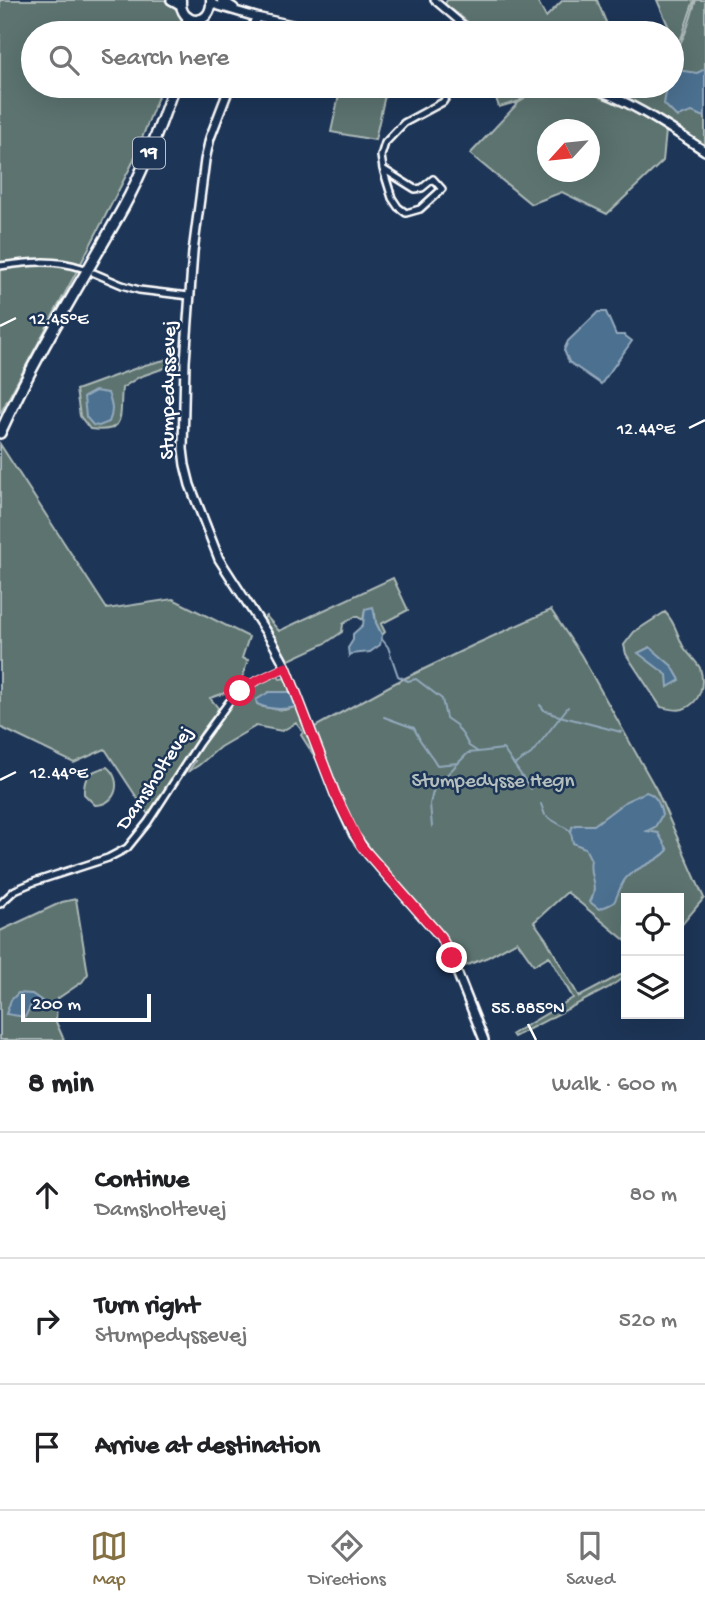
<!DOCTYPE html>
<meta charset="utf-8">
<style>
body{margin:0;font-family:"Gochi Hand",sans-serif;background:#f6f6f6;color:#202124}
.controls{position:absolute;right:21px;bottom:21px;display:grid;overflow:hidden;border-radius:0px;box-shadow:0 7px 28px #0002}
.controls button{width:63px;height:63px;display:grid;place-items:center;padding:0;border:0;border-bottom:2px solid #e0e0e0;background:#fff;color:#202124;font:35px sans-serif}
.compass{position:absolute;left:537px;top:119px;width:63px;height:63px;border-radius:50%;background:#fff;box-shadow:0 7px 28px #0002;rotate:243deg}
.scale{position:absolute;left:21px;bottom:18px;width:130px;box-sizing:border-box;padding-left:7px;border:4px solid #fff;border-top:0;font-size:19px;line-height:24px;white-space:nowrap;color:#fff;-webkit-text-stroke:5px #1d3557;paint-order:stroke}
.stop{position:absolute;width:21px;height:21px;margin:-16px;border:5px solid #e11d48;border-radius:50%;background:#fff}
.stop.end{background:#e11d48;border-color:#fff;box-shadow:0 2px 7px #0008}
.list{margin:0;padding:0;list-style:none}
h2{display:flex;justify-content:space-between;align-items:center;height:91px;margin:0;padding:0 28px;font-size:30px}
h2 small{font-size:23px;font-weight:400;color:#757577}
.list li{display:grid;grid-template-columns:46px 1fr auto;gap:21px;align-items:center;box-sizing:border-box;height:126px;padding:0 28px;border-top:2px solid #e0e0e0}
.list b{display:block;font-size:26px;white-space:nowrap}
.list p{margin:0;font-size:23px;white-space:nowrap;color:#757577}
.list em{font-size:23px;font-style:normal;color:#757577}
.icon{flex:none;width:38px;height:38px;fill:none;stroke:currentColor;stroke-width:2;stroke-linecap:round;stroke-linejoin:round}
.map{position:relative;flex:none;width:705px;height:1040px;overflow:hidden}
.search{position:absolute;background:#fff;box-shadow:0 7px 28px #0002;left:21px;right:21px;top:21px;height:77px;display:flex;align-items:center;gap:18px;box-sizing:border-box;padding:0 24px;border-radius:38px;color:#757577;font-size:26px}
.sheet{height:469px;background:#fff}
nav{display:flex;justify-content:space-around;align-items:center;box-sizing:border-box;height:98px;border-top:2px solid #e0e0e0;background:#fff;font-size:19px;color:#757577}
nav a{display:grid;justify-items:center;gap:4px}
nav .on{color:#847042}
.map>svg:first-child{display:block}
</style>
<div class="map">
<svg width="705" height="1040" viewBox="0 0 705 1040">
<rect width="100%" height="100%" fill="#1d3557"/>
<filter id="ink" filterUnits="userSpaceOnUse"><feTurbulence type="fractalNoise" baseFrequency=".0143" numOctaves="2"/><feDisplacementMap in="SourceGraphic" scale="14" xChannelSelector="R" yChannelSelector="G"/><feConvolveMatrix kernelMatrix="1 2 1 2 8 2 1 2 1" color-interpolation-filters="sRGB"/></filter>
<g filter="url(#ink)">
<path fill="#5b736f" stroke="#adb9b7" stroke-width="2" fill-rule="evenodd" d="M0,0h164l11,7 8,16 -3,10h-147v53h129l-30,78 -55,107 -77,143z
M447,0h90l9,17 17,-17h34l13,32 -142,1 2,-9 -25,-20z
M657,0h37l-12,36 -6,8z
M696,0h9v147l-45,-29 -42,-21 8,-11h46v-32c14,-15 18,-35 24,-54z
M341,86h46l-12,54 -44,-8z
M492,86h25l4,15 15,-15h35l7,2 35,12 53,31 -3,30 -56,53 -45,-22 -31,12 -61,-50 50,-53 -21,6zM548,130h42v42h-42z
M180,356l-1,7 -40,14 -17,11c-3,27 6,46 -32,41l-10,-13 -4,-26 69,-25z
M0,444l107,165 66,-10 76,38 -7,21 6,2 -9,28 -29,10 8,10 -2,5 -14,18 -53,85 -44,-67 -31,14 -74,-36z
M393,578l15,32 -27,14 4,8 -3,3 -6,-12 -1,-9 -10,-5 -2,11 -7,-4 -13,8 -1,8 -16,11 -39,18 -25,-41 4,-4 13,15z
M551,610l30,45 75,134 48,109 -25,30v-30h-53v43l-59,-49 -33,30 12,17 33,58 47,-25v4l-18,12 -94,49 -2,-3 61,-36 -24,-42 -15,9 -17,-24 -29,16 -28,11 -9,-18 -85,-103 -12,-19 -41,-100 82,-45 81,-39z
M665,612c10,10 12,22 18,34 5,8 13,15 17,22 5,16 1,35 -17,41 -7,2 -14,0 -22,-2l-35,-53 -2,-9 10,-13z
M276,674l4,5 6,-1 4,14h-21l-6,15 21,3 12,-3 24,58 -19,-30 2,-3 -7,-9 -14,8 -26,-5 -36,21 -21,18 -11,7 7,-11 -3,-1c15,-22 36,-61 58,-74 8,-5 18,-8 26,-12z
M107,767c16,13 10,38 -12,38l-11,-11c-1,-18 6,-23 23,-27z
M76,899l12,75 -6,8 -25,17 -1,23 8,18h-64v-109l62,-29z"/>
<path fill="#4c7090" stroke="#94a9bc" stroke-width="2" d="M705,69v48l-13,-5 -15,5 -13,-13 3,-18h5v-11l5,-5 20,3z
M598,312h8l10,23h8l8,6 -31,43 -32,-22 -5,-12 4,-9z
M95,391l13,2c4,11 6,18 1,29l-10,4 -6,-1 -7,-8 -2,-20z
M373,607l3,16 6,12 -2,10 -10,7 -19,2 -2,2 -1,-8 5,-8v-6l10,-9 2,-16z
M650,647l22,19 8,14 -12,7 -1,-12 -29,-22z
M269,692h21l6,15c-13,3 -27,3 -39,-3l-1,-4z
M646,792c11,3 14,13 16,23l-7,12 -8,4 11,2 10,17c-12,14 -29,15 -41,27 -7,7 -8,17 -13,25 -3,3 -10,5 -15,7l-9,-7c10,-17 -3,-26 1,-42l-6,-12 -12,-5 -2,-10 1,-6 4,-2h18l32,-24z
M18,993l14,1 10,7 -11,4 -6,12 -19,-3 5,-14z"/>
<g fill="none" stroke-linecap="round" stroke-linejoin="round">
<path stroke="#94a9bc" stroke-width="2" d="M381,638l7,9 10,29 10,5 8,-2 26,20 4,19 10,7 6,9
M540,705l5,6 6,1 1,2 69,18
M384,717l30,11 6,12 11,16
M463,735l6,11 9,6 25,-3 28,40
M536,748l32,-41
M432,757l5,8 21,-2
M514,765l17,-11 4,-5
M541,804l4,11
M547,817l24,14
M432,827l-2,-23 4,-16 34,-35 10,-1"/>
<g stroke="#fff" stroke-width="10">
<path id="street" d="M434,0l33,28 -1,5
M383,169l32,20 7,-1 11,-9 9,10 -22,20 -14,4 -8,-6 -6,-9 -9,-29 -2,-13 4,-13 19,-20 39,-21 5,-8 2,-8
M0,266c28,-4 55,-7 82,2
M94,273l28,12 17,5 50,6
M0,904l15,-14 19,-8 74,-24 19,-10 21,-26 51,-79 30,-41 21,-18 36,-17"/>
</g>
<g stroke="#fff" stroke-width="12">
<path id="secondary" d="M171,0l9,5
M222,0l12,8
M212,4l44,13 72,16
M251,33l5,-16
M230,86l-20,52 -5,22 -12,92 -8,110 -2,87 2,16 5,20 29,74 54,84 13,24 49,127 19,41 14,19 72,82 9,16 35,88
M585,86c43,13 82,40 120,65"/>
</g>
<g stroke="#fff" stroke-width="13">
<path id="primary" d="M181,0c-2,26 32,27 30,0"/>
</g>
<g stroke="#fff" stroke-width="14">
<path id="highway" d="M186,33l2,-15
M192,33l7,-13
M0,433c35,-77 81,-150 123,-225 21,-38 37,-81 51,-122"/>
</g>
<use href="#street" stroke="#1d3557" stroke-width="5"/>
<use href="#secondary" stroke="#1d3557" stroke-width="7"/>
<use href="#primary" stroke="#1d3557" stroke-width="8"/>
<use href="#highway" stroke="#1d3557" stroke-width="9"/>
</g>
</g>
<g fill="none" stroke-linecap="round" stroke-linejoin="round" filter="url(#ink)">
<path stroke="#e11d48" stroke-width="9" d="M240,691l10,-7 36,-17 49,127 26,52 79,90 12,22"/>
</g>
<path fill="none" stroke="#fff" stroke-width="2.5" d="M0,326l16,-8M689,428l16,-8M0,780l16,-8M528,1024l8,16"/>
<g text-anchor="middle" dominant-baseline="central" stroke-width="5" stroke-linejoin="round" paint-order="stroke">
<rect fill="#1d3557" stroke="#bbc2cd" stroke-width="2" x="133" y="137.5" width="32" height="31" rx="5"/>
<g font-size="19" font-weight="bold" fill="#fff">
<text x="149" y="153">19</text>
</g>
<g font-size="21" fill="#fff" stroke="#1d3557">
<text transform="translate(170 390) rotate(-89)">Stumpedyssevej</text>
<text transform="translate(156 779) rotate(-56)">Damsholtevej</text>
</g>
<g font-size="21" fill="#b5c0be" stroke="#1d3557">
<text x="493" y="782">Stumpedysse Hegn</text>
</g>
</g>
<g font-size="18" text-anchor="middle" fill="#fff" stroke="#1d3557" stroke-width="5" stroke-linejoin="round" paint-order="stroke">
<text x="59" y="324">12.45°E</text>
<text x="646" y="434">12.44°E</text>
<text x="59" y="778">12.44°E</text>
<text x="528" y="1013">55.885°N</text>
</g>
</svg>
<div class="controls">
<button><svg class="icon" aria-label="locate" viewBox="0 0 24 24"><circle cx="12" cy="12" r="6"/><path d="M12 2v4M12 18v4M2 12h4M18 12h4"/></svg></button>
<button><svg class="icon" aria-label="layers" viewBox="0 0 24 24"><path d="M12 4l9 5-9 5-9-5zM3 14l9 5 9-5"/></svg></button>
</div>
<svg class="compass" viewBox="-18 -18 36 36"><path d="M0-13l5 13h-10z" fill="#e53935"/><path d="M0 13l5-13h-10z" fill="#757577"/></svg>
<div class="scale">200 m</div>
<div class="stop" style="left:240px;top:691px"></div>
<div class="stop end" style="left:452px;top:958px"></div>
<div class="search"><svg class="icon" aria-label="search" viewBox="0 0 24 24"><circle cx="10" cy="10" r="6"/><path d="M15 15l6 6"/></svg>Search here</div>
</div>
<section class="sheet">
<h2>8 min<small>Walk · 600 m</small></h2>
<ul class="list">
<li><svg class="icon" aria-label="ahead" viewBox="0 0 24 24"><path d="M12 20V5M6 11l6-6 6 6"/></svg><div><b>Continue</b><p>Damsholtevej</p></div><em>80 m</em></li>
<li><svg class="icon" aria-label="right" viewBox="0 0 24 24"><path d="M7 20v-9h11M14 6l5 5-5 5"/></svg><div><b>Turn right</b><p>Stumpedyssevej</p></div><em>520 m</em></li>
<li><svg class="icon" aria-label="arrive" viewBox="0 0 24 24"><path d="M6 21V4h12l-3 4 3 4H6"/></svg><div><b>Arrive at destination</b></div></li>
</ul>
</section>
<nav>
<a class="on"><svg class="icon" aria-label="map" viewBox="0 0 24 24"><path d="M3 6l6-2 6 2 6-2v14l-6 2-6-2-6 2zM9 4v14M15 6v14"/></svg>Map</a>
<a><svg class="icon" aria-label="directions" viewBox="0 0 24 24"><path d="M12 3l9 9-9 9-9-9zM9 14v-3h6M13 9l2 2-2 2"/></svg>Directions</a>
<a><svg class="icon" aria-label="saved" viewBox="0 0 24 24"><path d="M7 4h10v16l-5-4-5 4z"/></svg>Saved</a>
</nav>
